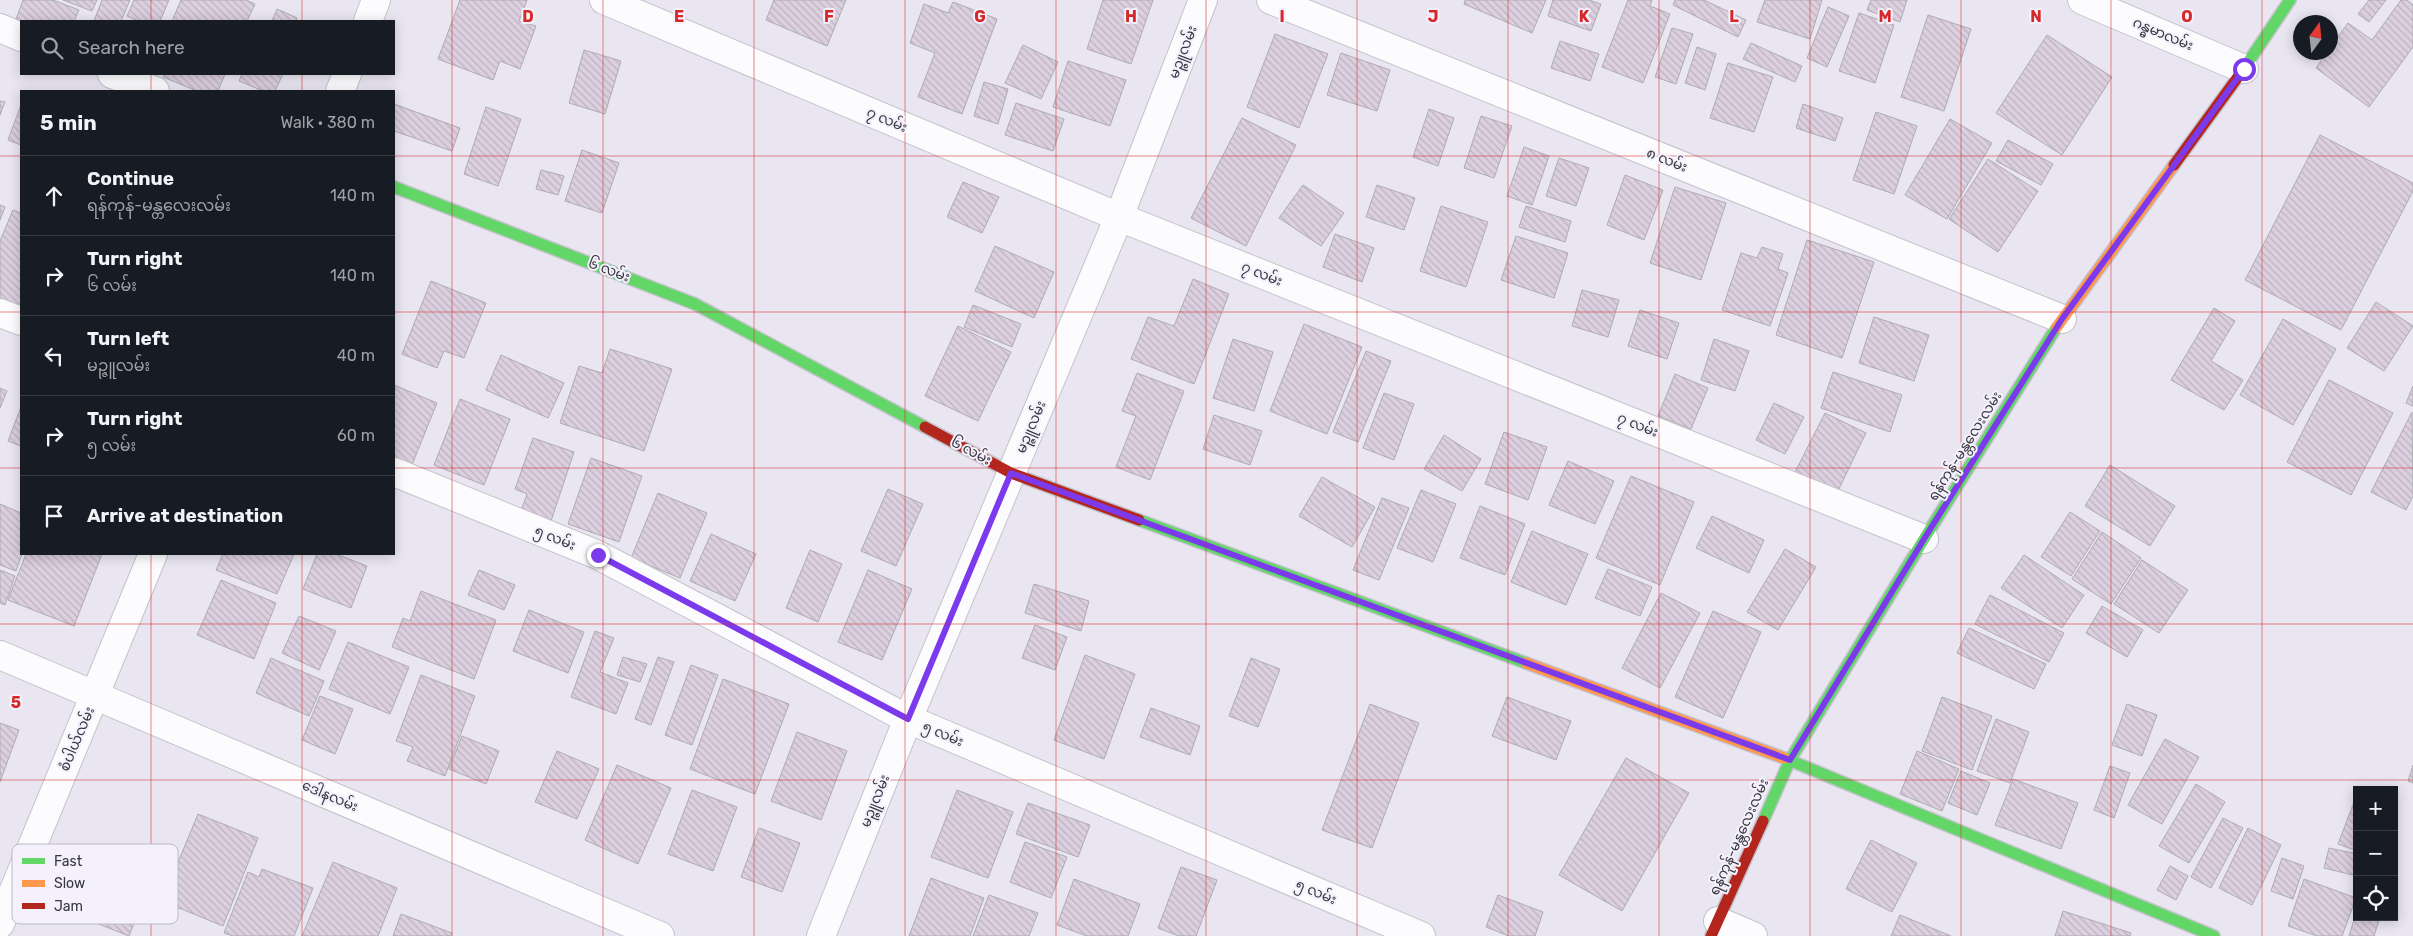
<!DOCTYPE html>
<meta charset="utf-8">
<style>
body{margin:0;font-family:Rubik,"Noto Sans Myanmar",sans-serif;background:#20242c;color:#f1f3f6}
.controls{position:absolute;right:15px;bottom:15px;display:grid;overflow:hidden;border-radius:0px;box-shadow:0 2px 12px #0003}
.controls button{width:45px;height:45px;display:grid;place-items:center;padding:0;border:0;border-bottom:1px solid #363941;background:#171b24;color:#f1f3f6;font:25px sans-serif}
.compass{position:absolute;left:2293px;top:15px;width:45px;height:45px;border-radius:50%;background:#171b24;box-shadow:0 2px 12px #0003;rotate:15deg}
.stop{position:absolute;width:15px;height:15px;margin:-11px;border:4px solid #7c3aed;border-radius:50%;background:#fff}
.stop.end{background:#7c3aed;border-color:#fff;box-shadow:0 1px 5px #0008}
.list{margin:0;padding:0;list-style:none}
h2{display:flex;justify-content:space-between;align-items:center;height:65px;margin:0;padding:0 20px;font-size:21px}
h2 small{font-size:16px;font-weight:400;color:#9ea1a6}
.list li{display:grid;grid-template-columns:32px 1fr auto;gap:15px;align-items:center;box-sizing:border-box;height:80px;padding:0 20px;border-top:1px solid #363941}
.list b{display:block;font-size:19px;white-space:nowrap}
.list p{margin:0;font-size:16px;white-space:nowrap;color:#9ea1a6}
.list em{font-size:16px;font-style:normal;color:#9ea1a6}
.icon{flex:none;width:28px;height:28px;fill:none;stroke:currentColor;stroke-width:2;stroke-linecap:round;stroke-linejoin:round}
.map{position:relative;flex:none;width:2413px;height:936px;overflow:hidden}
.search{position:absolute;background:#171b24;box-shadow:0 2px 12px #0003;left:20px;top:20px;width:375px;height:55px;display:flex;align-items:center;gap:12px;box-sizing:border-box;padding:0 18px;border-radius:0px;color:#9ea1a6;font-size:19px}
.panel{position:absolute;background:#171b24;box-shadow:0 2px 12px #0003;left:20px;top:90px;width:375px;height:465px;border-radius:0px}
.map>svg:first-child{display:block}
</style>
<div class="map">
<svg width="2413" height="936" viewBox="0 0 2413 936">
<defs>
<pattern id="building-back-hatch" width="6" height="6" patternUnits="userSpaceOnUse" patternTransform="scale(1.25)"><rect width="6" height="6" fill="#dccfdf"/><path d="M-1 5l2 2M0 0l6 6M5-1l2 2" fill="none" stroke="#bdb2c0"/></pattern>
</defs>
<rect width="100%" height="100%" fill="#e9e6f1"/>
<path fill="url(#building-back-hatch)" stroke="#aeabb2" d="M23,0h30l26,10 -5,11h-53v7l-7,-3z
M63,0h34l-5,11z
M102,0h28l-9,21h-27z
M134,0h35l-9,21h-22l-11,-5z
M181,0h65l9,4 -8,17h-75z
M460,0h67l-8,21 17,5 -16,43 -20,-8 -7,19 -55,-21z
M774,0h72l-19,46 -61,-26z
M1103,0h50l-22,64 -44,-15z
M1465,0h81l-14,33 -68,-29z
M1553,0h36l12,4 -10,27 -43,-15z
M1628,0h24l-2,6 20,8 -27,69 -41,-16z
M1675,0h29l42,20 -8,17 -65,-32z
M1765,0h57l-12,39 -53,-17z
M1871,0h36l-7,22 -33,-12z
M2369,0h17l-17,22 -11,-8z
M2401,0h6l6,5v42l-44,60 -53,-39 11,-16h3v-4l18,-25 24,17z
M953,2l44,17 -35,95 -44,-17 17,-44 -25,-10 14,-39 24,9z
M1828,7l21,9 -22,51 -20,-9z
M277,9l20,9 -1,3h-24z
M1859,13l35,12 -19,58 -36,-12z
M1928,15l43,14 -27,82 -43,-14z
M1672,28l21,6 -17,50 -21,-7z
M1275,34l53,20 -29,74 -52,-21z
M2047,35l65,42 -50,78 -66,-42z
M1560,41l39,13 -9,27 -39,-13z
M1751,43l51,23 -7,16 -52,-23z
M1023,45l35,17 -17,37 -36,-16z
M1697,47l19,7 -11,36 -20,-7z
M584,50l37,11 -16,53 -36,-11z
M1341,53l49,17 -13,41 -50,-16z
M1068,61l58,19 -16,46 -57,-19z
M1728,63l45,14 -19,55 -44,-14z
M165,74h60l-7,17h-21l-34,-14z
M242,74h41l-8,17h-12l-24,-10z
M984,82l24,7 -10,35 -24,-8z
M0,101l5,1 -5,13z
M1016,103l48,16 -11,32 -48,-16z
M394,104l66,24 -8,23 -58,-20z
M1803,104l40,14 -8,23 -39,-13z
M21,105v40l-13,-5z
M486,107l35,12 -23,67 -34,-12z
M1429,109l25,9 -16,48 -25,-9z
M1876,112l41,14 -23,68 -41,-14z
M1481,116l31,10 -18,52 -30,-10z
M1242,118l54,27 -50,101 -55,-28z
M1950,119l42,24 -45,76 -42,-24z
M2320,135l93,48v8l-72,139 -96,-50z
M2008,140l45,24 -12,21 -45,-24z
M1524,147l25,9 -17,49 -25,-9z
M582,150l37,13 -17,50 -37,-12z
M1559,158l30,10 -13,38 -30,-10z
M1988,159l50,32 -40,61 -49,-33z
M541,170l23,6 -6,19 -22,-6z
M1625,175l38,15 -19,50 -37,-15z
M963,182l36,15 -17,36 -35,-16z
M1303,185l41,28 -23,33 -42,-28z
M1377,185l38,13 -11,32 -38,-13z
M1675,187l51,16 -25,77 -51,-17z
M0,205l5,2 -5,13z
M1441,206l47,16 -22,65 -46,-16z
M1526,206l45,15 -6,21 -46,-15z
M13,210l8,3v94l-21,-9v-57z
M1335,234l39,14 -12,34 -39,-15z
M1516,236l52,17 -14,45 -53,-18z
M1807,240l67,22 -32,96 -66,-23z
M995,246l59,26 -20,46 -59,-27z
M1762,247l21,7 -5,15 10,4 -18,53 -48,-16 19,-57 16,5z
M1193,279l36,15 -35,90 -63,-25 17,-42 26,9z
M431,281l55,22 -22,55 -20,-7 -7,17 -35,-14z
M1582,290l37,10 -11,37 -36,-11z
M2376,302l37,24 -29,45 -37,-23z
M973,305l48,19 -9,23 -48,-20z
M2214,308l21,13 -24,40 32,19 -19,30 -53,-30z
M1640,310l39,13 -12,36 -39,-13z
M1874,317l55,18 -15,46 -55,-18z
M2283,319l53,30 -43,76 -53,-30z
M1304,324l58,23 -35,87 -57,-23z
M958,326l53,26 -33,69 -53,-25z
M1233,339l40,13 -19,59 -41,-13z
M1714,339l35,12 -14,40 -34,-11z
M610,349l62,20 -28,82 -84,-28 19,-57 23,7z
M1366,351l25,10 -33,81 -25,-10z
M501,355l63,28 -16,35 -62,-28z
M1833,372l69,23 -12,37 -69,-24z
M1137,373l47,18 -34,89 -34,-13 20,-51 -14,-5z
M1675,374l33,14 -17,41 -33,-13z
M2329,380l64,33 -42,82 -64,-33z
M394,385l43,18 -28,69 -15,-6z
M2413,386v20l-7,-3z
M0,388l7,3 -7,17z
M1384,393l30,11 -20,56 -31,-12z
M460,399l50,20 -26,66 -50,-20z
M1774,403l30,14 -19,37 -29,-14z
M21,407v39l-13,-5z
M2412,412l1,84 -7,14 -35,-18z
M1825,413l41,20 -31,64 -42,-21z
M1214,415l48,16 -12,34 -47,-16z
M1504,432l43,15 -19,53 -43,-16z
M1444,435l37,24 -19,32 -38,-22z
M533,438l41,14 -24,72 -30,-10 7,-20 -12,-5z
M591,458l51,18 -23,66 -51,-18z
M1568,461l46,20 -19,43 -46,-19z
M2110,465l65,41 -25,40 -65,-40z
M1631,476l63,26 -34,83 -64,-27z
M1322,477l53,30 -23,40 -53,-31z
M888,489l35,15 -27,62 -35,-15z
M1421,490l35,14 -23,58 -36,-14z
M658,493l49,20 -27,65 -49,-20z
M1382,498l27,10 -30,72 -26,-10z
M0,504l21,9 1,41 -6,17 -16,-6z
M1480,506l45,18 -20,51 -45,-17z
M2070,512l30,19 -29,45 -30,-19z
M1712,516l52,24 -15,33 -53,-25z
M1532,531l56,23 -22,51 -55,-23z
M2102,532l39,26 -30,46 -39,-25z
M711,534l45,20 -21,47 -45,-20z
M1785,549l31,18 -38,63 -31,-18z
M810,550l32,14 -24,58 -32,-14z
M26,554h76l-28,72 -66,-26z
M223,554h71l-17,40 -61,-24z
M317,554h19l31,12 -16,42 -48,-19z
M2024,555l60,40 -22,33 -61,-40z
M2142,560l46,30 -29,43 -45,-29z
M1608,569l44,18 -12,29 -45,-18z
M0,570l15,6 -10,29 -5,-2z
M479,570l36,15 -11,25 -36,-15z
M868,570l44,19 -30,71 -44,-18z
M221,580l55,23 -22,56 -57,-24z
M1034,584l55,17 -8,30 -56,-18z
M421,591l75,29 -22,59 -82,-32 11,-29 7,3z
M1661,593l39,20 -40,75 -38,-20z
M1990,595l74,38 -15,29 -74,-38z
M2102,606l41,24 -16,27 -41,-24z
M529,610l55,22 -16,41 -55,-22z
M1713,611l48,21 -38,86 -48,-21z
M299,616l37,15 -17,39 -37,-17z
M1035,625l32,12 -12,33 -33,-12z
M1969,628l77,36 -12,25 -77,-36z
M595,631l19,7 -14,34 28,11 -12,31 -45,-17z
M348,642l61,25 -19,47 -61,-25z
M1085,655l50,19 -31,85 -50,-19z
M623,657l24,7 -7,18 -23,-7z
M658,657l16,5 -23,63 -16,-6z
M271,658l53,23 -15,35 -53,-23z
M1251,658l29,11 -22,58 -29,-11z
M691,665l27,10 -26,70 -27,-10z
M421,675l54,21 -30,80 -38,-15 6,-14 -17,-6z
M723,679l66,25 -34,90 -65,-25z
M320,696l33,13 -18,45 -33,-14z
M1507,697l64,24 -15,39 -64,-24z
M1942,697l50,19 -20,54 -50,-19z
M1370,704l49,19 -47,125 -50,-18z
M2127,704l30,11 -15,41 -30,-11z
M1151,708l49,18 -10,29 -50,-18z
M1996,719l33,13 -19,51 -33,-12z
M0,723l19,7 -19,52z
M797,732l50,19 -26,69 -50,-19z
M462,736l37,15 -13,33 -37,-15z
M2165,739l34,18 -37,67 -34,-19z
M557,751l42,18 -22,50 -42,-17z
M1917,751l42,18 -17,42 -42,-17z
M1626,758l63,35 -67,118 -63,-36z
M617,765l54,23 -33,76 -53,-24z
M2413,765v18l-5,-2z
M2110,766l20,7 -16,45 -20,-8z
M1961,771l29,12 -13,32 -29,-12z
M2013,779l65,24 -17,46 -66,-24z
M2196,784l29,18 -36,61 -30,-17z
M692,790l45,17 -24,64 -45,-17z
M957,790l56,22 -25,66 -57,-21z
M2356,797l1,1v53l-19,-7z
M1028,803l62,22 -12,32 -62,-23z
M198,814l60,24 -35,88 -61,-25z
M2223,818l20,10 -32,60 -20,-11z
M759,828l41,15 -18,49 -41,-15z
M2248,828l33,17 -29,60 -33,-17z
M1871,840l46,23 -25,49 -46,-23z
M1025,842l42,15 -16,41 -41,-16z
M2329,848l28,6v22l-33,-8z
M2282,858l22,8 -11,33 -22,-8z
M333,862l64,26 -19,48h-76z
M2170,866l18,10 -12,24 -19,-10z
M1181,867l36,13 -21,56h-17l-21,-8z
M262,869l51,19 -19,48h-61l-9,-3 24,-61 11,5z
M88,877l55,23 -14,36 -56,-22z
M931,878l53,20 -14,38h-61z
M1074,879l66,25 -12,32h-41l-30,-11z
M2304,879l52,19 -14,38h-25l-29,-10z
M989,895l49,18 -9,23h-56z
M1498,895l45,17 -8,24h-26l-23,-9z
M2357,910v7h23l-6,19h-25z
M2063,911l68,22 -1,3h-75z
M401,914l51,19 -1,3h-58z
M1900,915l51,21h-60z"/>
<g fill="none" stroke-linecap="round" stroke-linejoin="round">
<g stroke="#c4c2cb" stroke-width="30">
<path id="street" d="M604,0l515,217 805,322
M1271,0l791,319
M2082,0l162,69
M368,21l8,-21
M0,28l21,9
M112,74l43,17
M340,91l7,-17
M0,313l21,8
M394,472l204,83 310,164 513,217
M0,655l660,281
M1718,921l35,15
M0,924l153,-370
M821,936l87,-217 211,-502 84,-217"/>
</g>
<g stroke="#c4c2cb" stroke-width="14">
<path id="fast" d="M2243,70l47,-70
M394,187l301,117 230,123
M1139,520l387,143
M1784,758l430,178
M1763,821l27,-61 134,-221 132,-211"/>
</g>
<g stroke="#c4c2cb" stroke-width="14">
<path id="slow" d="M2056,328l118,-163
M1526,663l258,95"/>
</g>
<g stroke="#c4c2cb" stroke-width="14">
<path id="jam" d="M2174,165l69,-95
M925,427l86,46 128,47
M1711,936l52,-115"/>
</g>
<use href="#street" stroke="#fcfbfd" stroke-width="28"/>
<use href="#fast" stroke="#63d668" stroke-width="11"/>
<use href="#slow" stroke="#ff974d" stroke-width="11"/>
<use href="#jam" stroke="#b3261e" stroke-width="11"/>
</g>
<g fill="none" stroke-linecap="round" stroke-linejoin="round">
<path stroke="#7c3aed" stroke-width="6" d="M598,555l310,164 103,-246 779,287 134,-221 138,-220 182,-250"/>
</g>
<path fill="none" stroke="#d62828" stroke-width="1" stroke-opacity="0.55" d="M151,0v21M302,0v21M452,0v936M603,0v936M754,0v936M905,0v936M1056,0v936M1206,0v936M1357,0v936M1508,0v936M1659,0v936M1810,0v936M1961,0v936M2111,0v936M2262,0v936M151,74v17M302,74v17M0,156h21M394,156h2019M0,312h21M394,312h2019M0,468h21M394,468h2019M151,554v382M302,554v382M0,624h2413M0,780h2413"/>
<g text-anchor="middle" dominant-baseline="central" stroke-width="4" stroke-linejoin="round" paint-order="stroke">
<g font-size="14" fill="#37353d" stroke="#f4f1fc">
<text transform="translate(2163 34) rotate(23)">ဂန္ဓမာလမ်း</text>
<text transform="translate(1183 52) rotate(-69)">မဉ္ဇူလမ်း</text>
<text transform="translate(887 120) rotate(23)">၇ လမ်း</text>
<text transform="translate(1667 160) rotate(22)">၈ လမ်း</text>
<text transform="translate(609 270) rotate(21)">၆ လမ်း</text>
<text transform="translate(1262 274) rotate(22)">၇ လမ်း</text>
<text transform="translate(1638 425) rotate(22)">၇ လမ်း</text>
<text transform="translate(1031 427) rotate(-67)">မဉ္ဇူလမ်း</text>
<text transform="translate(1965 446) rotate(-58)">ရန်ကုန်-မန္တလေးလမ်း</text>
<text transform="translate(971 451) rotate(28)">၆ လမ်း</text>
<text transform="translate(555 538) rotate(22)">၅ လမ်း</text>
<text transform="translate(943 734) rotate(23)">၅ လမ်း</text>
<text transform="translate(77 739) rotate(-67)">စံပါယ်လမ်း</text>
<text transform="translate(330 796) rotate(23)">ဒေါနလမ်း</text>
<text transform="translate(875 801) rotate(-68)">မဉ္ဇူလမ်း</text>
<text transform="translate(1739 837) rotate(-66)">ရန်ကုန်-မန္တလေးလမ်း</text>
<text transform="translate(1316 892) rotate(23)">၅ လမ်း</text>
</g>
</g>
<rect x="12" y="844" width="166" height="80" rx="8" fill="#f4f1fc" stroke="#bbb9c3" stroke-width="1"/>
<rect x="22" y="858" width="23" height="6" fill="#63d668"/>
<rect x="22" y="880" width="23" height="7" fill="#ff974d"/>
<rect x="22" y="903" width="23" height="6" fill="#b3261e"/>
<g font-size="14" fill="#37353d">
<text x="54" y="866">Fast</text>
<text x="54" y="888">Slow</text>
<text x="54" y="911">Jam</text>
</g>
<g font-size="16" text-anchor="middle" font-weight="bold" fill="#d62828" stroke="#f4f1fc" stroke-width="4" stroke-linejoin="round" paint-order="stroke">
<text x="528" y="22">D</text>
<text x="679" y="22">E</text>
<text x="829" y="22">F</text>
<text x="980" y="22">G</text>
<text x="1131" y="22">H</text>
<text x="1282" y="22">I</text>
<text x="1433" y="22">J</text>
<text x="1584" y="22">K</text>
<text x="1734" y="22">L</text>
<text x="1885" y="22">M</text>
<text x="2036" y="22">N</text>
<text x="2187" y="22">O</text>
<text x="16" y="708">5</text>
</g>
</svg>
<div class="controls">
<button>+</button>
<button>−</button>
<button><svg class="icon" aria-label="locate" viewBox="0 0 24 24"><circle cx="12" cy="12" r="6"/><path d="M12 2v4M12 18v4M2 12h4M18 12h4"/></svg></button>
</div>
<svg class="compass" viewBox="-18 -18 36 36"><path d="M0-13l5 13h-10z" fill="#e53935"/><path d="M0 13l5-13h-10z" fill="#9ea1a6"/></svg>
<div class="stop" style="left:2244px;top:69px"></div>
<div class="stop end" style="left:598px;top:555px"></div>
<div class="search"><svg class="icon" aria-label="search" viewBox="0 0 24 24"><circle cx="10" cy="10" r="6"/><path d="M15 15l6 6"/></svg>Search here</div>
<section class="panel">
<h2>5 min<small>Walk · 380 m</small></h2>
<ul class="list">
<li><svg class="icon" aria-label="ahead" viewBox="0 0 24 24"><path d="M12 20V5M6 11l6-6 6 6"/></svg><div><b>Continue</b><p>ရန်ကုန်-မန္တလေးလမ်း</p></div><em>140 m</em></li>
<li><svg class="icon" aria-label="right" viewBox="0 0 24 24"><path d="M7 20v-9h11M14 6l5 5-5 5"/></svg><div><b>Turn right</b><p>၆ လမ်း</p></div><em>140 m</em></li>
<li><svg class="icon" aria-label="left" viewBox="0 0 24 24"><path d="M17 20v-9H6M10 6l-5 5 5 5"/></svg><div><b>Turn left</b><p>မဉ္ဇူလမ်း</p></div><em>40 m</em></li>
<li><svg class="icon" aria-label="right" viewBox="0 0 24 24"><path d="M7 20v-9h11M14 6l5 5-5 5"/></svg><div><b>Turn right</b><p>၅ လမ်း</p></div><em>60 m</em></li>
<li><svg class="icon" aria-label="arrive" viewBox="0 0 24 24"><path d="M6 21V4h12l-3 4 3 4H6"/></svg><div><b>Arrive at destination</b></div></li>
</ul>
</section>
</div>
